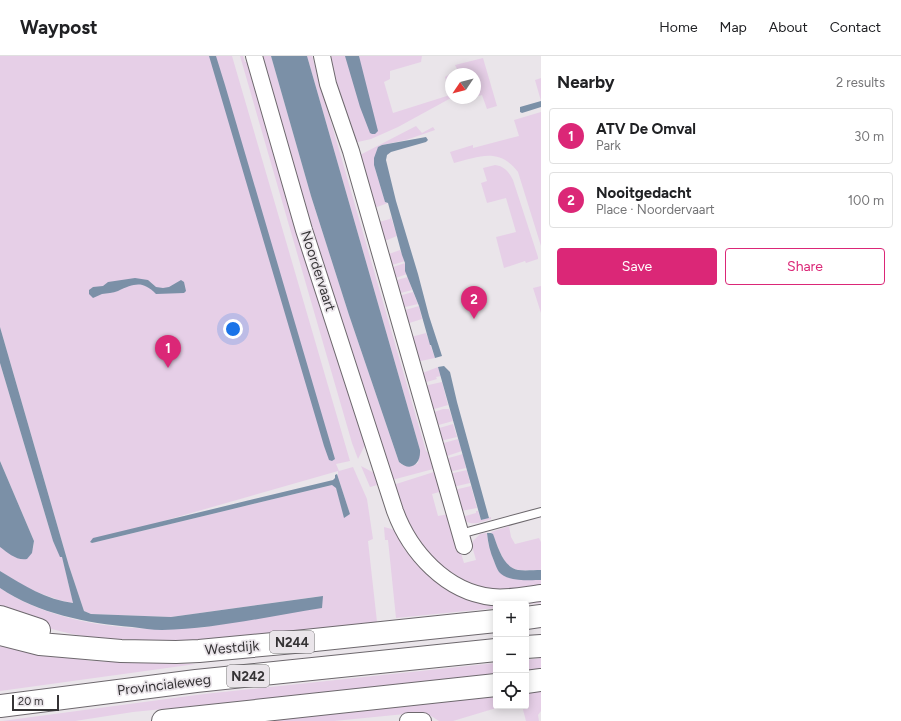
<!DOCTYPE html>
<meta charset="utf-8">
<style>
body{margin:0;font-family:Figtree,sans-serif;background:#f2f2f2;color:#202124}
.controls{position:absolute;right:12px;bottom:12px;display:grid;overflow:hidden;border-radius:4px;box-shadow:0 2px 10px #0003}
.controls button{width:36px;height:36px;display:grid;place-items:center;padding:0;border:0;border-bottom:1px solid #e0e0e0;background:#fff;color:#202124;font:20px sans-serif}
.compass{position:absolute;left:445px;top:12px;width:36px;height:36px;border-radius:50%;background:#fff;box-shadow:0 2px 10px #0003;rotate:235deg}
.scale{position:absolute;left:12px;bottom:10px;width:47px;box-sizing:border-box;padding-left:4px;border:2px solid #353335;border-top:0;font-size:11px;line-height:14px;white-space:nowrap;color:#353335;-webkit-text-stroke:3px #eae5ea;paint-order:stroke}
.you{position:absolute;left:233px;top:273px;width:14px;height:14px;margin:-10px;border:3px solid #fff;border-radius:50%;background:#1a73e8;box-shadow:0 0 0 6px #1a73e833}
.badge{display:grid;place-items:center;width:26px;height:26px;border-radius:50%;background:#db2777;color:#fff;font-size:13px;font-weight:700}
.pin{position:absolute;translate:-50% -33px;filter:drop-shadow(0 1px 2px #0008)}
.pin::after{content:'';position:absolute;top:21px;width:14px;height:12px;background:inherit;clip-path:polygon(0 0,100% 0,50% 100%)}
.list{margin:0;padding:0;list-style:none}
h2{display:flex;justify-content:space-between;align-items:center;height:52px;margin:0;padding:0 16px;font-size:17px}
h2 small{font-size:13px;font-weight:400;color:#757577}
.list li{display:grid;grid-template-columns:26px 1fr auto;gap:12px;align-items:center;box-sizing:border-box;height:56px;margin:0 8px 8px;padding:0 8px;border:1px solid #e0e0e0;border-radius:4px}
.list b{display:block;font-size:15px;white-space:nowrap}
.list p{margin:0;font-size:13px;white-space:nowrap;color:#757577}
.list em{font-size:13px;font-style:normal;color:#757577}
.actions{display:flex;gap:8px;padding:12px 16px}
.actions a{flex:1;padding:9px 0;border:1px solid #db2777;border-radius:4px;text-align:center;font-size:14px;color:#db2777}
.actions .main{background:#db2777;color:#fff}
.icon{flex:none;width:22px;height:22px;fill:none;stroke:currentColor;stroke-width:2;stroke-linecap:round;stroke-linejoin:round}
.map{position:relative;flex:none;width:541px;height:665px;overflow:hidden}
header{display:flex;align-items:center;gap:24px;box-sizing:border-box;height:56px;padding:0 20px;background:#fff;border-bottom:1px solid #e0e0e0}
header strong{font-size:19px}
nav{display:flex;gap:22px;margin-inline-start:auto;font-size:14px}
main{display:flex}
aside{flex:1;background:#fff}
.map>svg:first-child{display:block}
</style>
<header>
<strong>Waypost</strong>
<nav><a>Home</a><a>Map</a><a>About</a><a>Contact</a></nav>
</header>
<main>
<div class="map">
<svg width="541" height="665" viewBox="0 0 541 665">
<rect width="100%" height="100%" fill="#eae5ea"/>
<path fill="#e6cfe7" fill-rule="evenodd" d="M0,0h232l118,405 -14,3 3,7 14,-4 14,32 6,40 -5,2 9,81c-86,11 -171,23 -257,17 -12,-1 -25,-1 -36,-3 -29,-4 -57,-15 -84,-26v-22c50,34 124,44 184,40 9,0 18,0 27,-2 37,-8 74,-20 111,-30l-151,21 -80,-3 -7,-3 -15,-45 -69,-239zM338,415v6l12,37 -6,3 -8,-30 -4,-2 -240,58 -2,-1z
M240,0h3l2,6 5,-1 117,380 -9,18 -6,-16z
M259,0h12l40,140 38,119 50,147c6,6 12,5 19,1l2,-13 -113,-394h5l114,395 7,6 4,11 -45,12 -43,-128z
M328,0h94l-1,6 -31,9v8l-6,3 9,31 57,-18 -5,-18 12,-8 -2,-4 28,-7 14,48 -10,3 -5,-14 -7,2v-23h-24v24l-53,29 -27,12 -13,3 -5,-3z
M541,22v23l-6,-21z
M541,56v134l-23,-74c-19,-25 -39,-15 -64,-9l-4,-11 23,-7v3l46,-12 -5,-16z
M416,70l6,7 11,-6 2,3 -29,10 -24,5 -4,3 -4,17 11,37 3,1 -11,4 -5,-2 -12,-50z
M495,109c9,1 14,7 18,15l25,77v2l-12,4 -1,-2 -21,7 -8,-31 20,-5 -10,-34 -19,5 -6,-20 6,-2 -4,-13z
M391,159v2l6,19 -15,6 -3,-20 11,-3z
M400,194l5,11 -16,5 -3,-11z
M405,207v7l2,4 -14,5 -3,-11z
M408,221l4,13 -15,4 -4,-13z
M541,230v27l-8,-25z
M413,236l5,12 -17,4 -2,-12z
M419,250l3,13 -16,5 -4,-13z
M426,277l9,25 -19,4 -5,-25z
M0,307l53,178 9,15 11,47 -14,-3 -31,-11 -28,-18v-24l7,5 26,-3 1,-8 -34,-80z
M438,311l3,9 -5,1 1,2 -14,4 -3,-9z
M442,326l6,23 -17,5 -7,-24z
M443,353h6l4,12 -18,5 -4,-13z
M453,368l4,13 -17,4 -4,-12z
M458,383l4,12 -18,6 -4,-13z
M463,398l3,14 -17,4 -4,-13z
M361,410l17,9 3,9 -11,3z
M467,414l3,13 -17,4 -4,-13z
M437,415l6,20 -11,3 6,22 11,-2 15,49 12,-3 -4,-14 1,-5 7,-7 7,-1c1,15 6,26 12,39l31,8h11v9l-36,3 -25,-6 -16,-6 -20,-12 -13,-10 -21,-26 -17,-47z
M471,430l6,22 -16,3 -7,-21z
M476,455h2l3,9 10,-3v2c-10,3 -22,9 -29,-2l14,-4z
M509,470l2,11 4,7 24,-6 2,4v28c-7,0 -15,1 -22,0 -18,-2 -20,-26 -28,-38z
M384,471l15,4c-6,13 26,40 35,48l107,21v3l-15,1h-30v4l-100,10 -8,-78h-3z
M0,586l69,15 23,4 104,3 -196,27z
M541,602v13l-15,2v-13z
M496,607v13l-363,36 -58,9h-73l202,-27z
M541,634v21l-3,4 1,6h-13l-4,-15h4v-14z
M496,639v11h7l-50,15h-14l-8,-5 -16,-3 -81,8h-94z"/>
<path fill="#7b90a7" d="M209,0h7l9,29 110,374 -3,2 -3,-1 -5,-14z
M271,0h36l113,394c1,15 -10,22 -21,12l-50,-147 -38,-119z
M345,0h14l19,75 -3,3h-3l-2,-1 -10,-26z
M541,45v6l-19,6 -2,-1v-5z
M426,81l2,3 -2,2 -35,10 -4,3 -1,5 10,41 22,73 11,42 13,40 -7,2 -4,-13h-1l-11,-39 -14,-35v-8l-3,-8 -14,-52 -3,-1 -11,-37v-7l4,-11 4,-2z
M135,222l13,2 8,7 7,1 6,-1 12,-7 3,2 2,9 -2,2 -28,1c-14,-14 -22,-10 -38,-3 -5,2 -11,2 -16,3 -3,1 -6,3 -9,4l-4,-4v-4l4,-3 10,-1 5,-4z
M0,271l69,239 15,45 7,3 80,3 152,-21 -1,12c-53,8 -106,21 -160,22 -10,0 -20,-2 -30,-3 -46,-4 -93,-13 -132,-39v-17c23,14 47,29 73,32l-11,-46h-2l-7,-16 -53,-178z
M444,310l6,6 7,30 32,116 -8,2 -43,-153z
M0,405l34,80 -2,12 -5,6c-10,2 -19,-6 -27,-12z
M337,418l13,40 -6,4 -8,-30 -4,-3 -240,58 -2,-1 3,-4 240,-58 2,-2v-3z
M487,477h4l2,1c5,13 10,33 25,36 7,1 16,0 23,0v10c-11,0 -34,2 -42,-8 -2,-3 -4,-8 -5,-11 -4,-9 -6,-18 -7,-28z"/>
<g fill="none" stroke-linecap="round" stroke-linejoin="round">
<g stroke="#6d686d" stroke-width="10">
<path id="lane" d="M460,478l81,-22"/>
</g>
<g stroke="#6d686d" stroke-width="18">
<path id="street" d="M254,0l50,174 91,281c15,41 51,81 97,86 16,2 33,-2 49,-4
M322,0l6,28 23,67 113,395
M408,665h15"/>
</g>
<g stroke="#6d686d" stroke-width="24">
<path id="primary" d="M0,561l39,13
M526,562l15,-2
M0,578l40,10 81,7 55,1 23,-1 106,-10 191,-20
M526,591l15,-1
M526,626l15,-2
M0,650l196,-25 300,-31
M163,665l333,-36"/>
</g>
<use href="#lane" stroke="#fff" stroke-width="8"/>
<use href="#street" stroke="#fff" stroke-width="16"/>
<use href="#primary" stroke="#fff" stroke-width="22"/>
</g>
<g text-anchor="middle" dominant-baseline="central" stroke-width="3.5" stroke-linejoin="round" paint-order="stroke">
<g fill="#eae5ea" stroke="#6b686b" stroke-width="1">
<rect x="270" y="575" width="44" height="22" rx="3"/>
<rect x="227" y="609" width="42" height="22" rx="3"/>
</g>
<g font-size="13" font-weight="bold" fill="#353335">
<text x="292" y="586">N244</text>
<text x="248" y="620">N242</text>
</g>
<g font-size="14" fill="#353335" stroke="#eae5ea">
<text transform="translate(318 215) rotate(72)">Noordervaart</text>
<text transform="translate(232 592) rotate(-5)">Westdijk</text>
<text transform="translate(164 629) rotate(-7)">Provincialeweg</text>
</g>
</g>
</svg>
<div class="controls">
<button>+</button>
<button>−</button>
<button><svg class="icon" aria-label="locate" viewBox="0 0 24 24"><circle cx="12" cy="12" r="6"/><path d="M12 2v4M12 18v4M2 12h4M18 12h4"/></svg></button>
</div>
<svg class="compass" viewBox="-18 -18 36 36"><path d="M0-13l5 13h-10z" fill="#e53935"/><path d="M0 13l5-13h-10z" fill="#757577"/></svg>
<div class="scale">20 m</div>
<div class="you"></div>
<div class="pin badge" style="left:168px;top:312px">1</div>
<div class="pin badge" style="left:474px;top:263px">2</div>
</div>
<aside>
<h2>Nearby<small>2 results</small></h2>
<ul class="list">
<li><span class="badge">1</span><div><b>ATV De Omval</b><p>Park</p></div><em>30 m</em></li>
<li><span class="badge">2</span><div><b>Nooitgedacht</b><p>Place · Noordervaart</p></div><em>100 m</em></li>
</ul>
<div class="actions"><a class="main">Save</a><a>Share</a></div>
</aside>
</main>
